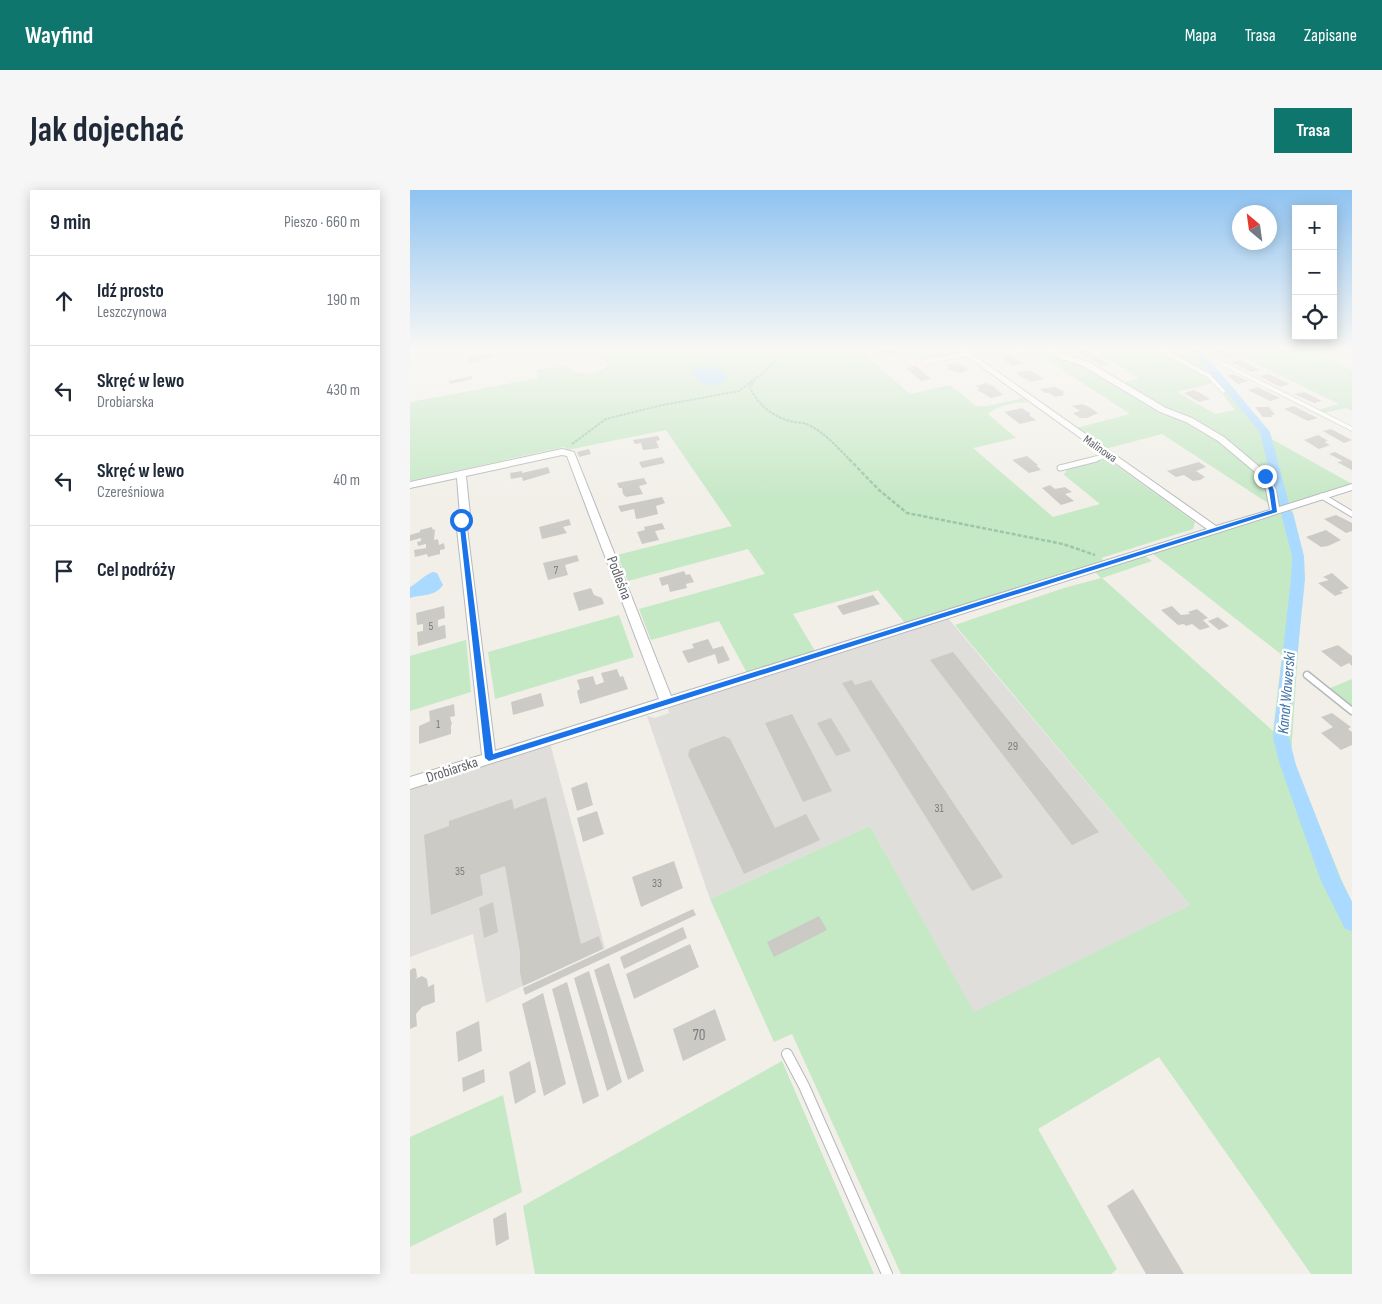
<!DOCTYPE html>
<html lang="pl">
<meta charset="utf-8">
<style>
body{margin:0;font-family:"Sofia Sans Condensed",sans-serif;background:#f6f6f7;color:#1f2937}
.controls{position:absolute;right:15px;top:15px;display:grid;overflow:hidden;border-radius:0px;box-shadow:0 2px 12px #0003}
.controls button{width:45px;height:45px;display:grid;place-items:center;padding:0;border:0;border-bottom:1px solid #e0e1e3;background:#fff;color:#1f2937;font:25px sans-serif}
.compass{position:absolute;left:822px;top:15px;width:45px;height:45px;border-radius:50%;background:#fff;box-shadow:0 2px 12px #0003;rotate:331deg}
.stop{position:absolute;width:15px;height:15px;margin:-11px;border:4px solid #1a73e8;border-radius:50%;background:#fff}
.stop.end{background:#1a73e8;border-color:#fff;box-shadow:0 1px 5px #0008}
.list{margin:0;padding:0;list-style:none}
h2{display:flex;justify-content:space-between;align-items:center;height:65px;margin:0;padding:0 20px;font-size:21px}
h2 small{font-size:16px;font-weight:400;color:#747a83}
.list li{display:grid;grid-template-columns:32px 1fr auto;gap:15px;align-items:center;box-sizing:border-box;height:90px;padding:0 20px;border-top:1px solid #e0e1e3}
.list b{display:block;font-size:19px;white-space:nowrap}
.list p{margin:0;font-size:16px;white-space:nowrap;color:#747a83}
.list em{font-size:16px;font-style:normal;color:#747a83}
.icon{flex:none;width:28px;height:28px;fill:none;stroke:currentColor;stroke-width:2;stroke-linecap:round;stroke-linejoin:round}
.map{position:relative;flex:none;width:942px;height:1084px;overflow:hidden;border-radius:0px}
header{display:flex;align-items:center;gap:30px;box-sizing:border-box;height:70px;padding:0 25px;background:#0f766e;color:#fff}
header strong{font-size:24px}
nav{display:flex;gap:28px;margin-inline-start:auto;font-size:18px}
.intro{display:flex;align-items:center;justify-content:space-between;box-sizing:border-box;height:120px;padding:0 30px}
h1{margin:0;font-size:35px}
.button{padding:12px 22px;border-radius:0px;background:#0f766e;color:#fff;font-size:18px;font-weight:700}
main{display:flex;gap:30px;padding:0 30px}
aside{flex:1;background:#fff;border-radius:0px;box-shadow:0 2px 12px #0003}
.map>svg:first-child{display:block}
</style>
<header>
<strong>Wayfind</strong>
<nav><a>Mapa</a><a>Trasa</a><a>Zapisane</a></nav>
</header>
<div class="intro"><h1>Jak dojechać</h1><a class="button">Trasa</a></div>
<main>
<aside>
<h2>9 min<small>Pieszo · 660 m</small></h2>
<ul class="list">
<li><svg class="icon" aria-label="ahead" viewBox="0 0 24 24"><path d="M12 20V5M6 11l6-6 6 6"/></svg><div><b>Idź prosto</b><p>Leszczynowa</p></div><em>190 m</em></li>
<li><svg class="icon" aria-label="left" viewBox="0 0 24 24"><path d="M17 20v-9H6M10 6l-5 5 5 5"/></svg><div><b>Skręć w lewo</b><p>Drobiarska</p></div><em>430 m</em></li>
<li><svg class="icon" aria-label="left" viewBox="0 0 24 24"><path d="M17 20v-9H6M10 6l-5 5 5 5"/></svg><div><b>Skręć w lewo</b><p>Czereśniowa</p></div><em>40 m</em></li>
<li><svg class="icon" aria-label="arrive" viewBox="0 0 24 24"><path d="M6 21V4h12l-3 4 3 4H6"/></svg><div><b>Cel podróży</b></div></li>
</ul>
</aside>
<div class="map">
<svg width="942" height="1084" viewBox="0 0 942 1084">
<rect width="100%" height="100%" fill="#f1efe8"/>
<path fill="#e0deda" d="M537,427l243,288 -216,108 -104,-187 -160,73 -63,-183 8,2 14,-5 -1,-3 2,-4z
M140,553l55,205 -119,55 -13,-69 -63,23v-169z"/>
<path fill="#c5e8c5" d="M151,159h297l52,45 40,-9 26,21h11l32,-7 1,-2 9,6c-11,-2 -33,3 -41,11l28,24 -43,10 80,69 47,-13 -37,-30 2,-1 3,-5 34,-9 8,2 85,61 -2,7 -92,29 3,3 -199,62 -27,-33 -85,24 22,37 -68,22 -28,-52 -68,19 -12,-31 126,-35 -17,-25 -120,32 -11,-26 115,-29 -66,-96 -99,20 -3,-3 -154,34v-79l129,-24 -3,-8 29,-4c12,11 32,10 44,-2 -13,-14 -30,-14 -48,-13z
M495,159h49l4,3 -1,2 -30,6 -10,-1z
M621,159h13l13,7 22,6 134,74 45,38 6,6 7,25 -109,-71 -57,15 -29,-21 54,-14z
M680,159h66l51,28 6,6 -36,9 38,22 20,-4 -14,-18 5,-1 -13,-15 -50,-27h33l13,12 60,71 1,6 82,46 -74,22 -8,-30 -7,-3 -32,-29 -109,-61 18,-5z
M816,159h111l-20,5 35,16v41l-6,-3 -22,5 -6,-3 21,-6z
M882,320l12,52 -13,193 51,126 10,21v372h-41l-152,-217 -121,72 79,140 -6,5h-210l-109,-240 -18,8 -64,-143 160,-73 104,186 216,-107 -235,-280 109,-37 37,-10 -7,-7 51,-15 7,5 -50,17 171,153 9,-76 -130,-102z
M209,425l15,42 -139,42 -7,-47z
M56,450l5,52 -61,19v-55z
M942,489v29l-24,-19z
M372,871l92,213h-339l-12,-68z
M93,905l19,97 -112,55v-110z"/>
<path fill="#aadaff" d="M308,176l11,13 -9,5 -16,1 -14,-14 12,-4z
M23,382l4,1 6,12c-8,12 -20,9 -33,13v-11c9,-5 14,-12 23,-15z"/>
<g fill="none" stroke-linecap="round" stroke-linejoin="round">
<path fill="#aadaff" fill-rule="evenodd" d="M780,159h9l9,9 62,74 19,72 -2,2h-8l-2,-2 -17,-72z
M877,319l6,4 11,43 1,23 -16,159 7,27 44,113 12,24v29l-7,-2 -24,-48 -41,-116 -7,-27 18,-159 1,-23 -11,-43z"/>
</g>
<path fill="#cccac5" d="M471,159h16l7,5 -19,2 -6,-5h4z
M811,159l14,7 -9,2 -11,-8z
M676,160l7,5 16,9 -7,2 -24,-14z
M80,163l4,4 -25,6 -4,-5z
M599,164l5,3 10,7 -12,2 -13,-10z
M830,170l20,10 -9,2 -20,-10z
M547,173l5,2 6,5 -8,3 -13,-4 3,-1 -4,-3z
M506,176l5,4 10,9 -10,2 -15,-13z
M620,180l14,9 -13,3 -16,-9z
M823,184l15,7 -10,3 -11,-9z
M859,184l10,5 11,5 -10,3 -21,-11z
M61,186l2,3 -23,5 -1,-3z
M577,193l6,3 10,9 -12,3 -14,-8 3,-1 -4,-3z
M645,197l10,5 -3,1 3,2 -10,2 -6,-4h-4l-5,-4z
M848,197l7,4 15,7 -10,3 -22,-11z
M784,200l6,3 10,6 -11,3 -15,-9z
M894,202l18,9 -8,2 -20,-9z
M672,214l7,3 9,6 -11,5h-7l-7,-5 7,-2 -8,-5z
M884,216l15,8 9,4 -10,3 -24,-12z
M845,217h14l6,8h-4l2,2h-10z
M612,218l9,6 -2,1 7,5 -16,4 -16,-12z
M921,239l21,11 -8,3 -21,-12z
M908,245l10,6 -4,1 6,3 -11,4 -15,-9z
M248,246l2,4 -4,1 3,7 -7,1 -9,1 -2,-7 -6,1 -2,-4z
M179,259l2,5 -12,3 -2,-5z
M925,262l17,9v9l-15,-8 6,-1 -14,-7z
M617,266l11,9h-2l5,5 -12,3 -17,-13z
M252,267l3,6 -23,5 -3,-6z
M789,272l7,5 -10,4 9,6 -5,3 -7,1 -9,-6 -8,2 -9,-6z
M138,277l2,6 -27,8 -1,-4 -11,2 -1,-6 12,-2v2z
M234,288l3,6 -8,2 4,8 -17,3 -3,-3 -1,-6h-3l-2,-5z
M640,295l5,4 10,-2 7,5 -7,2 9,7 -13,4 -19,-17z
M252,307l3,6 -9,3 2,8 -16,4 -6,1 -2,-10 -13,3 -3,-6z
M926,325l16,8v8l-6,2 -22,-14z
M159,329l2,6 -8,2 4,6 -25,6 -3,-12z
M252,333l3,6 -10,2 4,9 -17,4 -5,-12 8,-2 -1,-3z
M22,337l1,3 2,-1 -1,11 4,-1 1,6 5,-2 1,6 -5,1v4l-12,3 -1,-3 -12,3 -1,-7 12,-2v-4l-8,2 -1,-4 4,-1v-3l-11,3v-6l10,-3v-2z
M916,340l15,10 -13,6 -7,1 -15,-10z
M167,365l2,6 -14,4 3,10 -20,5 -5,-17z
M274,381l2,4 4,-1 4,8 -8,2 1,4 -17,4 -2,-8 -6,2 -3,-8z
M922,383l17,15 -9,3 3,2 -8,3 -17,-13 11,-3 -6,-3z
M181,398l3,7 8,3 2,6 -25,7 -6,-18z
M463,405l7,9 -37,11 -6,-9z
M34,416l1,12 -7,2v7l7,-2 1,13 -28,8 -1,-14 6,-1v-7l-6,1 -1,-12z
M762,416l9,9 9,-1 -2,-2 9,-3 11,9 -5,2 7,7 -10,3 -8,-6 -6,2 -2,-2 -6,1 -17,-15z
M808,427l11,9 -10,4 -11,-9z
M298,449l5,10 10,-3 7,14 -12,4 -3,-10 -27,9 -6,-12 12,-3 -2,-4z
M928,455l14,11v10l-3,-3 -8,4 -20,-16z
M543,462l146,180 -27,13 -142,-185z
M207,479l3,8 3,-1 5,13 -48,15 -3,-13 3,-2 -3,-9 16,-4 3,9 8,-3 -3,-9z
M442,490l3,5 16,-5 132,197 -31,14 -130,-208z
M131,503l3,13 -31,9 -2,-13z
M44,514l1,12 -5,1 2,7 -1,1v9l-32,10v-18l11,-5 -1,-10z
M922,523l19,14 -3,2 4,3v13l-11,5 -20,-17 12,-6 -12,-10z
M382,524l40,77 -29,11 -38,-79z
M421,528l20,33 -15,5 -19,-33z
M314,546l6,3 45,89 31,-14 14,26 -76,34 -56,-119 2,-6z
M177,592l6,23 -16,6 -6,-23z
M136,607l35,147 18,-8 4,13 -80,37 -3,-13v-21l-15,-86 -25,9 3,20 -52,20 -7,-80 25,-9v-5l63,-22 2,10z
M187,621l7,23 -21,8 -6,-24z
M264,671l9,27 -42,19 -9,-30z
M83,712l5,30 -14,6 -5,-30z
M283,719l3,6 -171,80 -2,-7z
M409,726l8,14 -53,27 -7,-15z
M273,737l4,11 -63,31 -4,-12z
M280,754l9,23 -65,32 -8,-25z
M199,773l35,108 -16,9 -34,-110z
M4,778l2,1 1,8 -2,2 7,-3 5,3 1,8 6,-3 1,18 -13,5 -6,7 1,12 -7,3v-59z
M179,781l33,111 -15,9 -33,-113z
M157,792l32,114 -16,8 -31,-115z
M133,803l23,91 -22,12 -22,-92z
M305,819l11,31 -43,21 -10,-32z
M69,831l3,30 -24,11 -2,-30z
M120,871l6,31 -21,12 -6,-32z
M74,879l1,13 -22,10 -1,-14z
M723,999l51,85h-38l-39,-68z
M96,1022l3,27 -13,7 -3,-27z"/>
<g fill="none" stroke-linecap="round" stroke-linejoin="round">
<g stroke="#b5b8bc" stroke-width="5">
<path id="lane-far3" d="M750,159l49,27 14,15
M96,165l4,-6
M515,172l42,-8
M812,173l130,66
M681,270l18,-5"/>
</g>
<g stroke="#b5b8bc" stroke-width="7">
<path id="lane-far2" d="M650,278l36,-9
M912,306l30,18"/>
</g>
<g stroke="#b5b8bc" stroke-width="9">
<path id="lane-far1" d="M897,485l45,36"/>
</g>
<g stroke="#b5b8bc" stroke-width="12">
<path id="lane" d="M377,864l17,32 83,188"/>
</g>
<g stroke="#b5b8bc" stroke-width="2">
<path id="street" d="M547,159h8l251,177 54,-16 -4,-20 -5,-13 -43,-36 -32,-19 -26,-10 -77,-46 -24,-8 -11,-9h8l9,5 24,8 77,46 26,10 32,19 44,37 8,16 3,17 73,-23v6l-942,299v-12l72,-22 -26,-235 4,-5 -3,-37 -47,10v-6l152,-33 12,3 97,244 536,-167zM152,265l5,1 92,243 -164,52 -29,-231 4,-5 -4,-39z
M932,159h10v5l-10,-3z"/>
</g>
<path stroke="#9cc7a9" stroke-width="2" stroke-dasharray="3 1" stroke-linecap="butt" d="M345,189l-5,8c6,16 23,30 40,34 6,2 13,1 19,4 16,8 28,22 41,35
M162,254l34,-25 52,-13 81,-15 26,-20 22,-22"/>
<path stroke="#9cc7a9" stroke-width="2.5" stroke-dasharray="4 2" stroke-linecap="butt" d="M439,269l30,31 28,23 156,31 32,11"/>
<use href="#lane-far3" stroke="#fff" stroke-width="4"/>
<use href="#lane-far2" stroke="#fff" stroke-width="5"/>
<use href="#lane-far1" stroke="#fff" stroke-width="6"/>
<use href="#lane" stroke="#fff" stroke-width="10"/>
<use href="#street" fill="#fff" fill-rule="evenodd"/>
</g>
<linearGradient id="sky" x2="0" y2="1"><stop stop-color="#8fc3f1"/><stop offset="0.51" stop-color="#f9f8f5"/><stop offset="1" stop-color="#f9f8f5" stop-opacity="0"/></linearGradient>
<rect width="942" height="311" fill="url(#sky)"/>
<path fill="#1a73e8" d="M853,285h4l7,15 3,22 -788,249 -4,-3 -26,-239 5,1 29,234 779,-244 -3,-20z"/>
<g text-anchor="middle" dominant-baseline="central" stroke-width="5" stroke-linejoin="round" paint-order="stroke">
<g font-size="11" fill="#7a7d7f">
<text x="146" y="380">7</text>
</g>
<g font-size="12" fill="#5f6368" stroke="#fff">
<text transform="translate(690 259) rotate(35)">Malinowa</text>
</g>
<g font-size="12" fill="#7a7d7f">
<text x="21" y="436">5</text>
<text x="28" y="534">1</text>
<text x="603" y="556">29</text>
<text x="529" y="618">31</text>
<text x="50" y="681">35</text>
<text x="247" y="693">33</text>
</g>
<g font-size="15" fill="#5f6368" stroke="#fff">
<text transform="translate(209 388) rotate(69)">Podleśna</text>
<text transform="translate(42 580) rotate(-18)">Drobiarska</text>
</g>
<g font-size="15" fill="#7a7d7f">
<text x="289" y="845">70</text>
</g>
<g font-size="16" font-style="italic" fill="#4174aa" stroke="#fff">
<text transform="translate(877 503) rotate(-85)">Kanał Wawerski</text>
</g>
</g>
</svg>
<div class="controls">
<button>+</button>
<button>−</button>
<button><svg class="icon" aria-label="locate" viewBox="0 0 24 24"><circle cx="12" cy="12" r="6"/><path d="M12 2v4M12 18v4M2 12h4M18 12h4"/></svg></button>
</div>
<svg class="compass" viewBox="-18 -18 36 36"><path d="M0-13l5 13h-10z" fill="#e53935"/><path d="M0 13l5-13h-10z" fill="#747a83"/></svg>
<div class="stop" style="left:51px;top:330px"></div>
<div class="stop end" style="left:855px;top:286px"></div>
</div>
</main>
